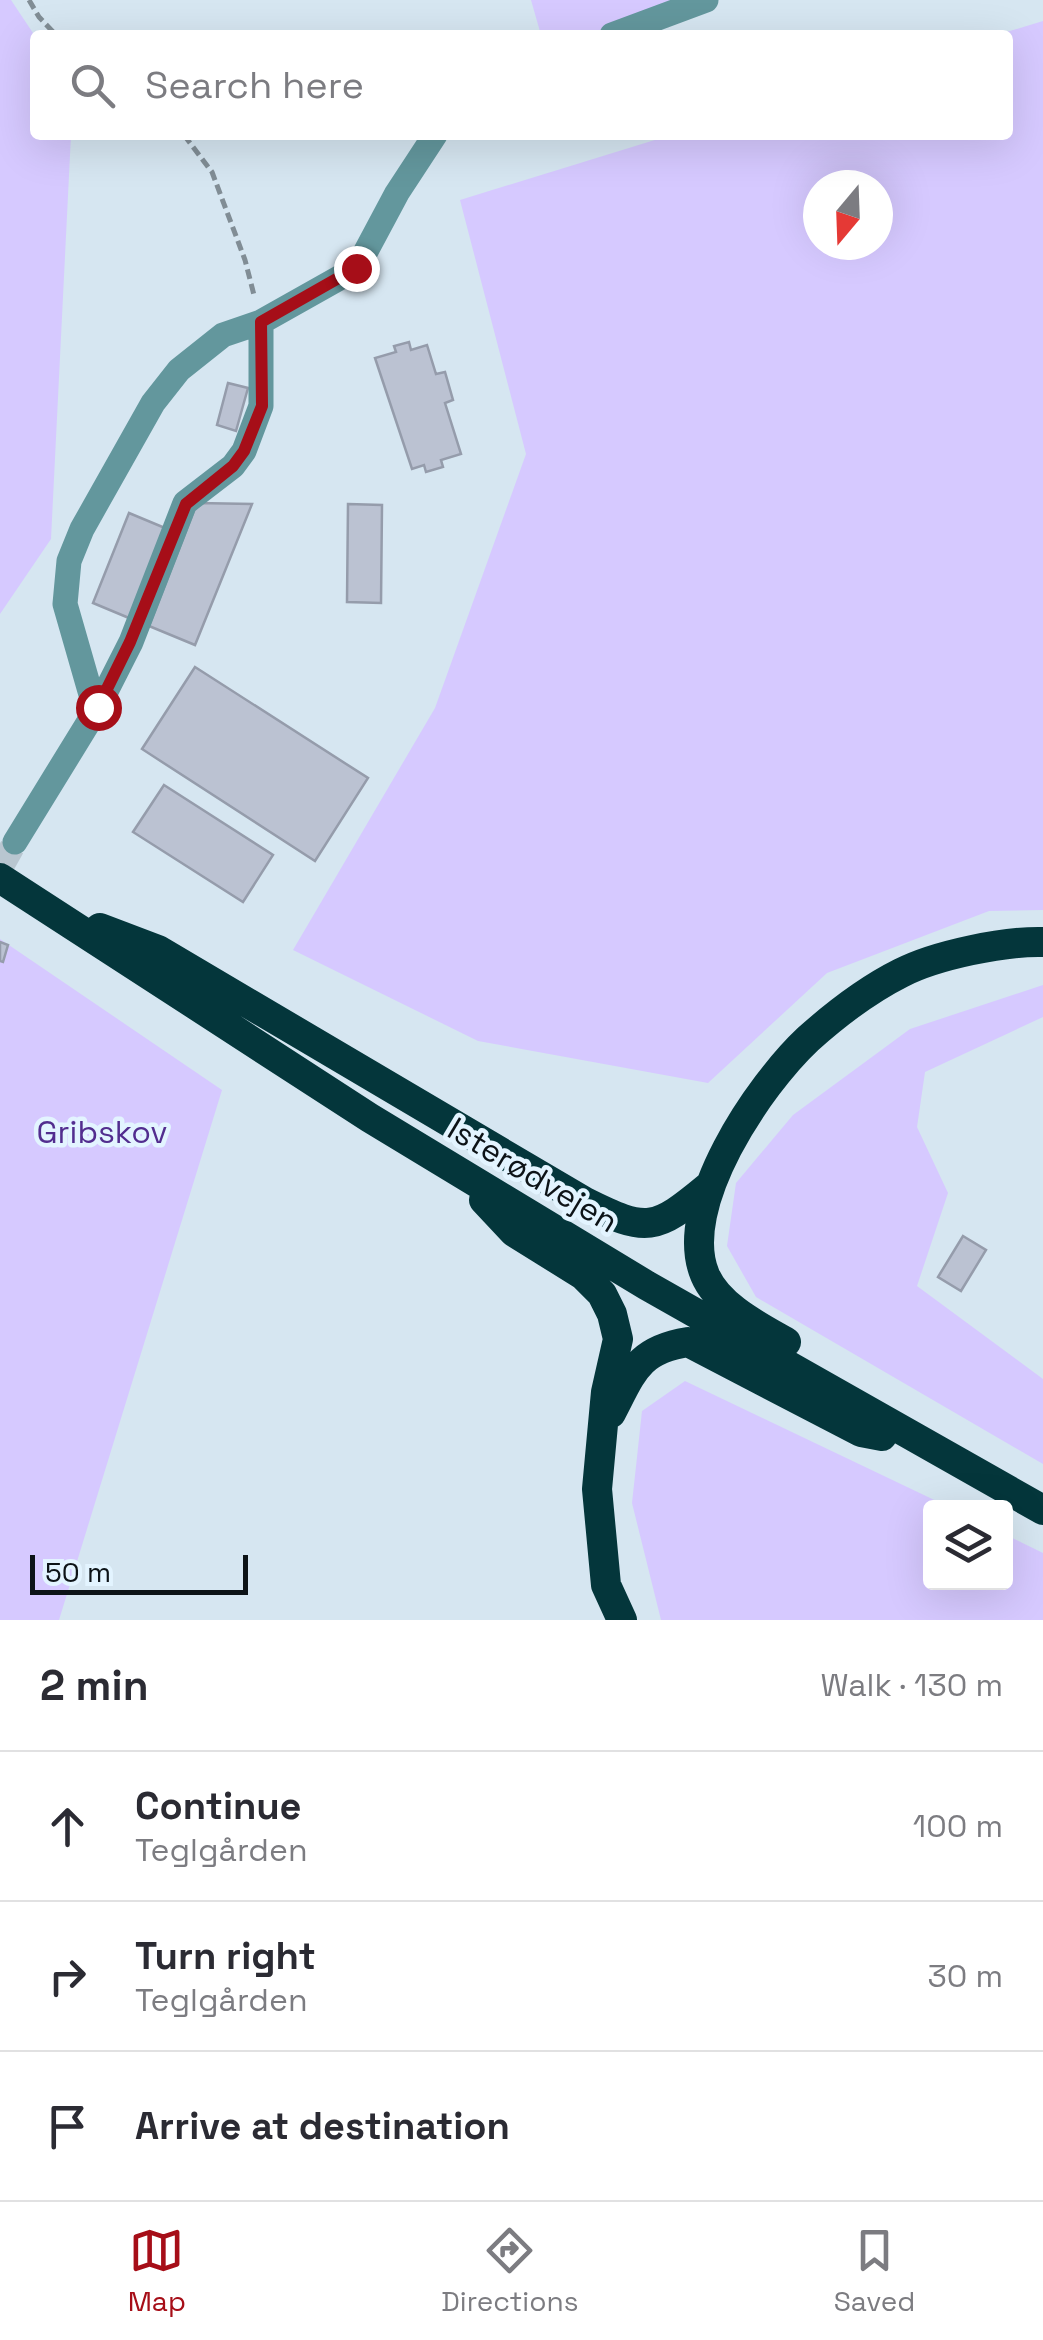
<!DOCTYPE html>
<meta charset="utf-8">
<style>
body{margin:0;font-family:"Space Grotesk",sans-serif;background:#f2f2f3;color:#2b2b33}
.controls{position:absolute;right:30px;bottom:30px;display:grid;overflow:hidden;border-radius:10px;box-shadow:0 10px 40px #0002}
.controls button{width:90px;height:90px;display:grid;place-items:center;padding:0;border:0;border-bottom:2px solid #e1e1e2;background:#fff;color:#2b2b33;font:50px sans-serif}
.compass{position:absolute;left:803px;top:170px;width:90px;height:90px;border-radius:50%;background:#fff;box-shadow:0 10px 40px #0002;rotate:199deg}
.scale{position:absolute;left:30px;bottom:25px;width:218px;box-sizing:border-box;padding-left:10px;border:5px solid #0d1317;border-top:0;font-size:28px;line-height:35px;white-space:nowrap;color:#0d1317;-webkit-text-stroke:8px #e3f4ff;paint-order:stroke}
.stop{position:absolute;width:30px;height:30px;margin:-22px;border:8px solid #a60e18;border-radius:50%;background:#fff}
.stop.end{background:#a60e18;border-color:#fff;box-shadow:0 2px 10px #0008}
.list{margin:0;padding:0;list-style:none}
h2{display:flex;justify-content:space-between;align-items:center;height:130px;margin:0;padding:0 40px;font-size:42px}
h2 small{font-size:32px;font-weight:400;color:#7c7c81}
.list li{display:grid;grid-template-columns:65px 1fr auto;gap:30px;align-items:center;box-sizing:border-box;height:150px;padding:0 40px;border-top:2px solid #e1e1e2}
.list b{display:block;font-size:38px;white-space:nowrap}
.list p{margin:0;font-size:32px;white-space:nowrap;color:#7c7c81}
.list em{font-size:32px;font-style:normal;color:#7c7c81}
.icon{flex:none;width:55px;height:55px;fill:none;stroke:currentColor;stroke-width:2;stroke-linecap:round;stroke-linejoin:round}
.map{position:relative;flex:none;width:1043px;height:1620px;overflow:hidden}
.search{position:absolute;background:#fff;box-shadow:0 10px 40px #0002;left:30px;right:30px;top:30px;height:110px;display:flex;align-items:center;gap:25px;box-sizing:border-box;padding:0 35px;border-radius:10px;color:#7c7c81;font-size:38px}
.sheet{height:580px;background:#fff}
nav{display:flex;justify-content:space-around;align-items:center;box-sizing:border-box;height:140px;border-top:2px solid #e1e1e2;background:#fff;font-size:28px;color:#7c7c81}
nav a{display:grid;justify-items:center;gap:5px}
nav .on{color:#a60e18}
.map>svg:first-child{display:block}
</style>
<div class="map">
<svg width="1043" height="1620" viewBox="0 0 1043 1620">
<rect width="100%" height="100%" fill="#d6e6f1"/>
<path fill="#d6c9ff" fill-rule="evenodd" d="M0,0h11l24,36v99h36l-20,404 -51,75z
M531,0h150l-90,35h-50z
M1043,21v889l-54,1 -162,62 -119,110 -230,-42 -185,-91 142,-242 91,-254 -66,-254 211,-65h337v-100h-11zM818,185h60v60h-60z
M0,939l222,151 -163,530h-59z
M1043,985v32l-118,55 -8,55 31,66 -31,93 126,93v85l-287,-167 -29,-51 9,-63 57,-68 117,-86z
M685,1381l264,126 -19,1v74h76v-47l37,18v67h-382l-29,-117 10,-92z"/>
<path fill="#bbc2d2" stroke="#959cab" stroke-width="2.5" d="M409,342l2,8 16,-5 9,29 9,-2 8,28 -8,3 16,51 -20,6 2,7 -17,5 -2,-7 -12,4 -37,-111 21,-6 -2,-6z
M228,383l20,5 -12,43 -19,-6z
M197,503l55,1 -57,141 -46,-19z
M348,504l34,1 -1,98 -34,-1z
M129,513l36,15 -36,90 -36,-15z
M195,667l173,111 -53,83 -173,-112z
M164,785l109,70 -30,47 -110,-70z
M0,942l8,3 -5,17 -3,-1z
M963,1236l23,14 -25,41 -23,-14z"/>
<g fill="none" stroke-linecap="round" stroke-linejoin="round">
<path stroke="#b8c6d0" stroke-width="25" stroke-dasharray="25 12" stroke-linecap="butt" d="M0,869l15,-27"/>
<path stroke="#818d95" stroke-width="5" stroke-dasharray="10 5" stroke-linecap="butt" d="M29,0l10,17 17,18
M184,135l28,37 33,88 9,35"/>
<path stroke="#63979d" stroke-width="25" d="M612,35l94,-35
M96,712l-31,-108 4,-43 13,-32 71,-126 26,-33 44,-35 38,-13
M15,842l83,-135 33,-65 54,-139 48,-37 11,-15 17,-45v-84l96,-54 40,-75 38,-58"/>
<path stroke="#04363b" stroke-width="30" d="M0,878l370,240 276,167 397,225
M100,928l58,22 427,252c62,31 70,29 123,-15
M484,1200l30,32 69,43 19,19 10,20 6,25 -12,53 -9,97 9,96 16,35
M786,1342c-28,-16 -68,-36 -81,-67 -29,-69 54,-190 103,-236 28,-25 59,-49 93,-66 35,-18 103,-32 142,-31
M611,1413c22,-42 27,-63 77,-71l173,90 21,4"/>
</g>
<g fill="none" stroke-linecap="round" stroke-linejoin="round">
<path stroke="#a60e18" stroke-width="12" d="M98,707l32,-65 56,-138 47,-38 11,-15 18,-45 -1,-84 95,-54"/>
</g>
<g text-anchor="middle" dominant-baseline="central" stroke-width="9" stroke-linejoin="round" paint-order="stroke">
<g font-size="32" fill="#522d8f" stroke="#e3f4ff">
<text x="102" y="1132">Gribskov</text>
</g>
<g font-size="32" fill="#0d1317" stroke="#e3f4ff">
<text transform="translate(533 1175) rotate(31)">Isterødvejen</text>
</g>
</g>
</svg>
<div class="controls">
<button><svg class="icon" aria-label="layers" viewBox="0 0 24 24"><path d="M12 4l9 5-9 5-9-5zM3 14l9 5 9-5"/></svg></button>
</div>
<svg class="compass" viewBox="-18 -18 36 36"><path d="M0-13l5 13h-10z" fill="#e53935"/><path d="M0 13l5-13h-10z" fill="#7c7c81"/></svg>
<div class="scale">50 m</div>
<div class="stop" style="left:98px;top:707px"></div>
<div class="stop end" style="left:356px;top:268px"></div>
<div class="search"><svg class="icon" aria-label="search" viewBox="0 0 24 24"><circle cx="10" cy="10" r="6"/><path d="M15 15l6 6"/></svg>Search here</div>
</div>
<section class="sheet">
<h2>2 min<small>Walk · 130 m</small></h2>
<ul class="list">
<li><svg class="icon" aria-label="ahead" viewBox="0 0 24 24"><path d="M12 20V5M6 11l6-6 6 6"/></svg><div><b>Continue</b><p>Teglgården</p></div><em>100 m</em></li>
<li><svg class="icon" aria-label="right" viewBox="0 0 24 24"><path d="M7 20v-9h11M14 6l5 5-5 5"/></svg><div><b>Turn right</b><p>Teglgården</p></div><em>30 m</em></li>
<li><svg class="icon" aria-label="arrive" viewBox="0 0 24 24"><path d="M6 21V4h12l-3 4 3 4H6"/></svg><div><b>Arrive at destination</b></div></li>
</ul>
</section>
<nav>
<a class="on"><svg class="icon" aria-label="map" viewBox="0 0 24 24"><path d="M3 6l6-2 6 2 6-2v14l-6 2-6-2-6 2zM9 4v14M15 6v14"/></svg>Map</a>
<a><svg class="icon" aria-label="directions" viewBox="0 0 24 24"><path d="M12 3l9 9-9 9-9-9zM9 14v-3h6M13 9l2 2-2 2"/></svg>Directions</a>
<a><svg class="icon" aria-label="saved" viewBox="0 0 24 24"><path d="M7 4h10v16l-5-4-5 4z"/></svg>Saved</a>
</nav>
